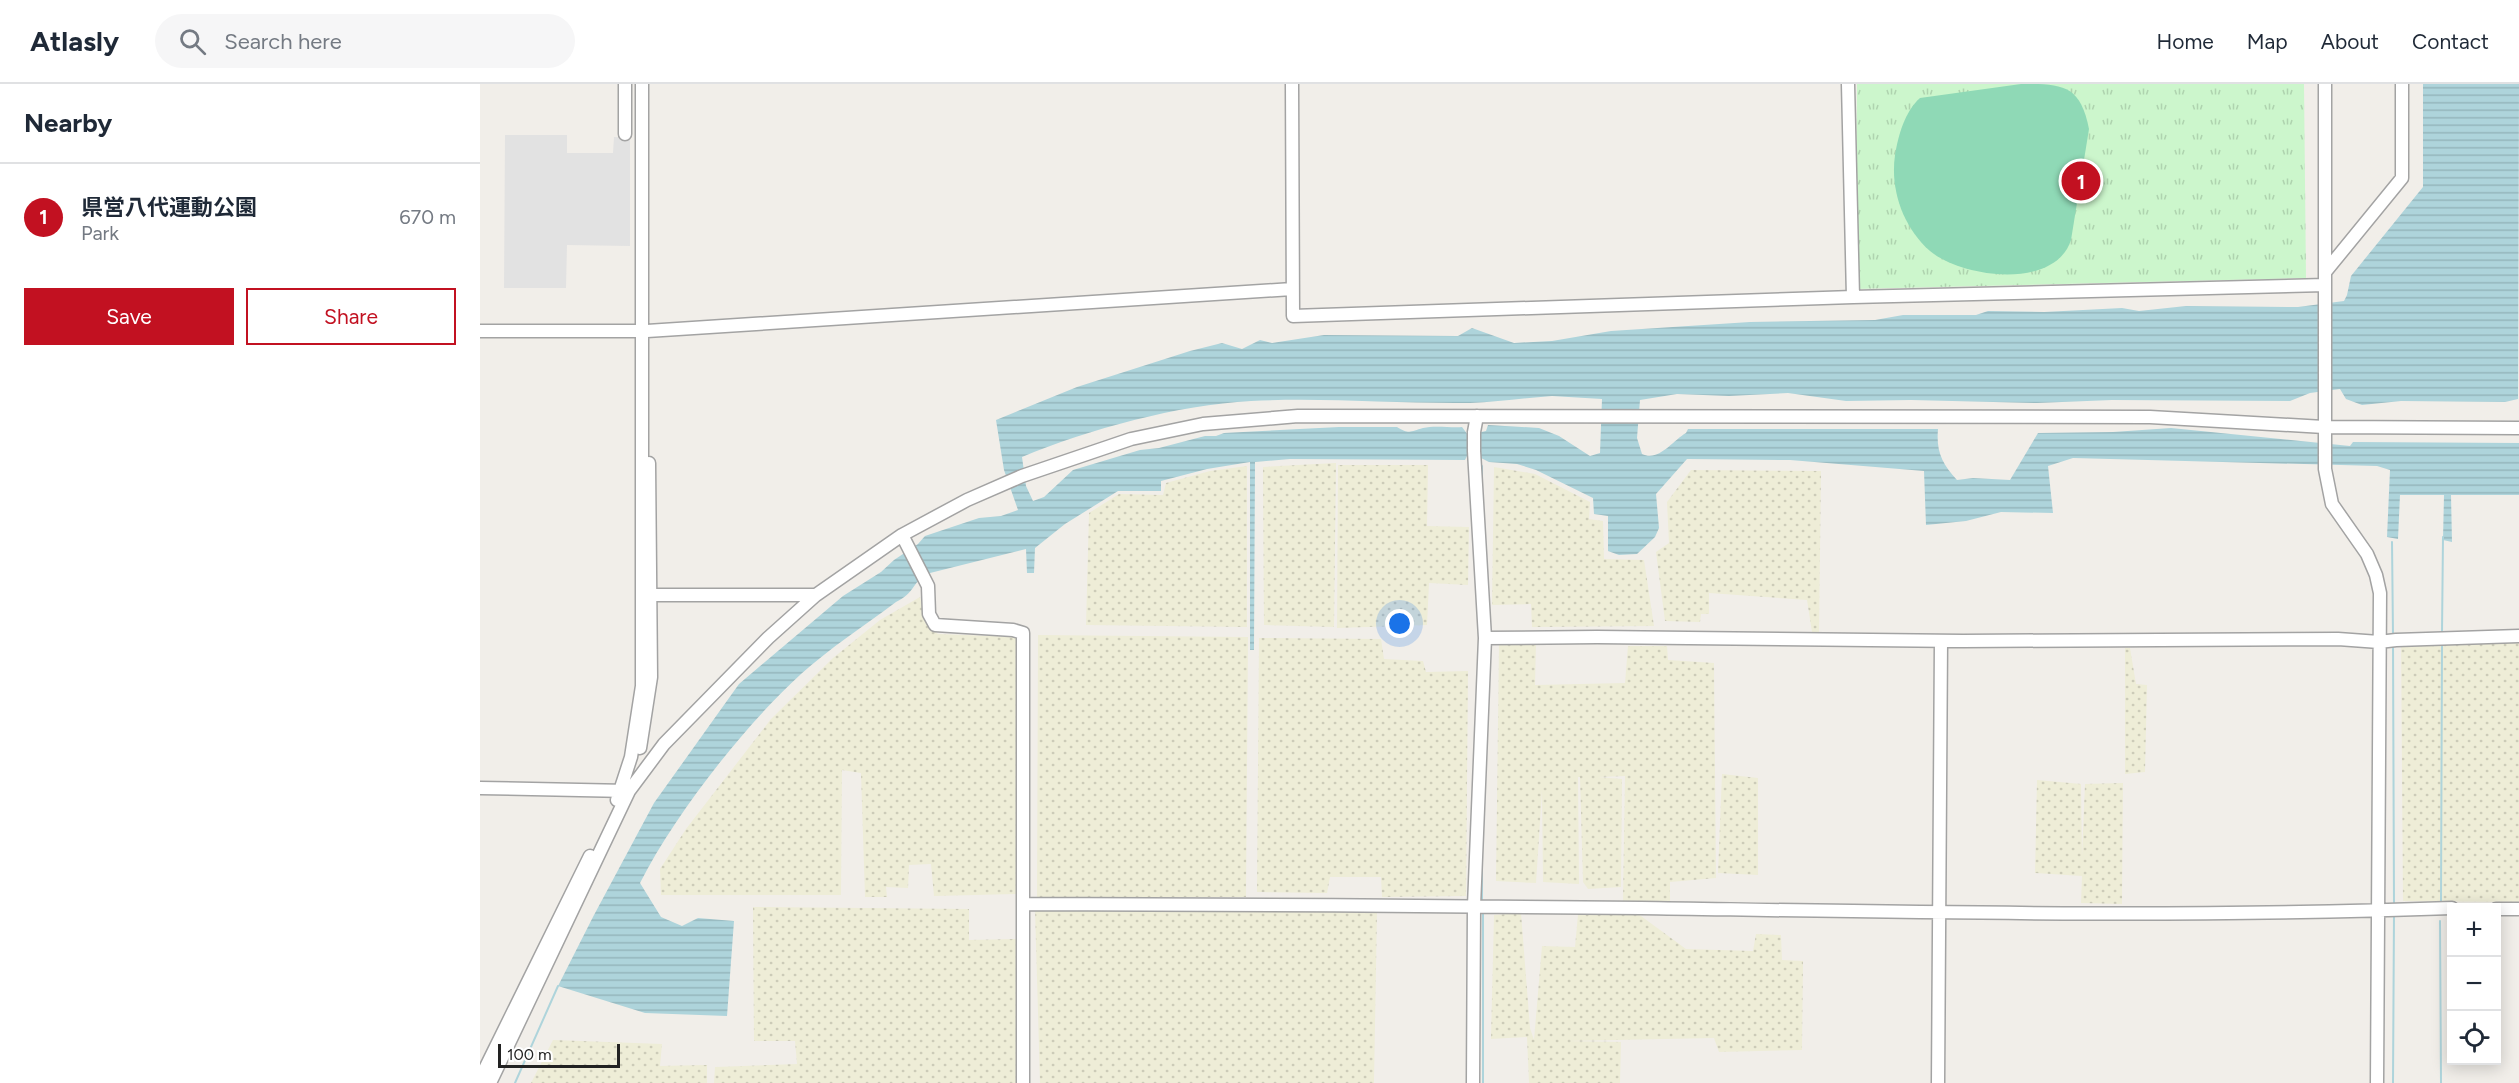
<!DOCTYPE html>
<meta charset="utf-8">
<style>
body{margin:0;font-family:Figtree,"Noto Sans JP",sans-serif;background:#f6f6f7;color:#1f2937}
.controls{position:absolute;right:18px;bottom:18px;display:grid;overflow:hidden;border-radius:0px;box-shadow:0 3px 15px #0003}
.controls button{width:54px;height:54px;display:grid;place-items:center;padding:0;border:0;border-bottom:2px solid #e0e1e3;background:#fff;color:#1f2937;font:30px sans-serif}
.scale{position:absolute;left:18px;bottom:15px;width:122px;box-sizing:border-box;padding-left:6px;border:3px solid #222;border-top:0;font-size:16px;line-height:21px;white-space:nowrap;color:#222;-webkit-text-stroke:4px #fff;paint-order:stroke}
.you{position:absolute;left:920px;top:540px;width:21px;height:21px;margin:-15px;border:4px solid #fff;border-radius:50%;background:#1a73e8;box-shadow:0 0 0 9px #1a73e833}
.badge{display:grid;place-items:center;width:39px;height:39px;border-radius:50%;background:#c21121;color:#fff;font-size:20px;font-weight:700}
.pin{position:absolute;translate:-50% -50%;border:3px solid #fff;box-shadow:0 2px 6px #0006}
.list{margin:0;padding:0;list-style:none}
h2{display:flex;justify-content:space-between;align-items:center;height:78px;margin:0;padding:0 24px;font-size:26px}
h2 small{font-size:20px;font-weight:400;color:#747a83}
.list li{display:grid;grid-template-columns:39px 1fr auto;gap:18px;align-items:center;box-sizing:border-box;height:108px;padding:0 24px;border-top:2px solid #e0e1e3}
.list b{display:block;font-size:22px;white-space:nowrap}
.list p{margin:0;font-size:20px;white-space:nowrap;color:#747a83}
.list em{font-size:20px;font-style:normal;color:#747a83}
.actions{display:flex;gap:12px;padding:18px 24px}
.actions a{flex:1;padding:14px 0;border:2px solid #c21121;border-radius:0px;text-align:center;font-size:21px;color:#c21121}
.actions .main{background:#c21121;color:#fff}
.icon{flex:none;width:33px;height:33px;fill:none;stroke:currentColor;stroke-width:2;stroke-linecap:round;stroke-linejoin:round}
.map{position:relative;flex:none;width:2039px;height:999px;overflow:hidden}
header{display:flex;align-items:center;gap:36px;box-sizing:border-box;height:84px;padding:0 30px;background:#fff;border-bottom:2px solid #e0e1e3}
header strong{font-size:28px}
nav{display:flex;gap:33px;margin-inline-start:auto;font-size:21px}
.search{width:420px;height:54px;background:#f6f6f7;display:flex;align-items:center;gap:15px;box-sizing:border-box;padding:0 21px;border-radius:33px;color:#747a83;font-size:22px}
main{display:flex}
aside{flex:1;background:#fff}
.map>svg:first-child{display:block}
</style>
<header>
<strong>Atlasly</strong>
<div class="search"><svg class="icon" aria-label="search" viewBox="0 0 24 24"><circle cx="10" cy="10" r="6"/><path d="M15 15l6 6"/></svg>Search here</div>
<nav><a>Home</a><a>Map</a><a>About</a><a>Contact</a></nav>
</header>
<main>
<aside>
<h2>Nearby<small></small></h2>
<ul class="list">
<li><span class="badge">1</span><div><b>県営八代運動公園</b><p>Park</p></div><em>670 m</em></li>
</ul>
<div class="actions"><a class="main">Save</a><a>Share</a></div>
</aside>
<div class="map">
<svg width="2039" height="999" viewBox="0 0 2039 999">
<defs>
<pattern id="farmland-dots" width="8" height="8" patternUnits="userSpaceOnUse" patternTransform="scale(1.5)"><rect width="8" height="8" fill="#eeedd7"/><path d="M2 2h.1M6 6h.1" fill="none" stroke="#cccbb8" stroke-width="1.8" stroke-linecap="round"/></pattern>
<pattern id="park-tufts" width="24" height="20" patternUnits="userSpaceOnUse" patternTransform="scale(1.5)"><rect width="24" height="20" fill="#ccf6cc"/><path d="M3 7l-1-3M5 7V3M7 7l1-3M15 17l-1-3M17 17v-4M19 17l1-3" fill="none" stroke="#afd3af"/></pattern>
<pattern id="water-rules" width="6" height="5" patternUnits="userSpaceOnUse" patternTransform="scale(1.5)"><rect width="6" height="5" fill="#aed4db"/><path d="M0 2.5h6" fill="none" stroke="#95b6bc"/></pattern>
</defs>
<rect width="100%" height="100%" fill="#f1eee9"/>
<path fill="url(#farmland-dots)" d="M856,379l-2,164 -70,-2 -1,-158z
M858,381h90l-1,61 42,1 -1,58 -39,-2 -2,42 -90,3z
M767,382v161l-161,-2 3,-112 30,-19 44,1 3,-12 44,-12z
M1014,383l41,7 55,28 -1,17 14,2 1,38 40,1 10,66 -122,1 -1,-23 -39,1z
M1211,386l130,1 -2,161h-7l-5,-32 -98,-7v21h-8l-1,8 -35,-1 -9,-69 13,-9 -2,-41z
M440,513l6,27 12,10 80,3 -2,257 -82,2 -3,-32 -22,1 -1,23 -22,-1 1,10h-22l-4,-124 -19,-3 -1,125h-180l-1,-26 26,-40 85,-110 62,-61 47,-38z
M558,551l210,2 -2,260h-209z
M779,554l122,1 3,20 39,2 3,11 42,-1 -2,225 -84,1 -1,-20h-51l-3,16 -70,-1z
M1921,556l118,1v261l-116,-1z
M1056,560l-1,41 90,-2 3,-37h39l1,14 46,3 2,215 -46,4v21l-47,-1 2,-126 -27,1 24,2 -1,108 -33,2 -5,-7 -3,-105h-2l1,107 -36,-2 -1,-91 -6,92 -40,-2 3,-236z
M1645,564h5l6,36 11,1 -2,87 -20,2z
M1242,690l36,4v97l-40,-2z
M1557,696l44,4 1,72 3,-72 38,-1 -1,121 -41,-1 1,-27 -47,-3z
M273,823l216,2v31l47,-1v144h-302l1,-16 82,-3 -2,-23h-41z
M555,824l342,2 -3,173h-334z
M1150,824l56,41 67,2 3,-17 25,1 1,25 21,1 -1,89 -83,2 -5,-14 -148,3 55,1 -1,41h-91l-2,-46 -36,2 3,-124 27,-2 9,115 4,12 8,-94 33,1 3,-32z
M73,956l109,4 -2,22 47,-1v18h-176z"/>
<path fill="url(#park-tufts)" d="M1377,0h447l2,194 -451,11z"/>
<path fill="#8fd9b6" d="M1541,0c41,0 59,0 68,45l-18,111c-16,50 -109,38 -141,11 -27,-24 -40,-61 -35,-96 3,-19 10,-44 25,-57z"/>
<path fill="#e2e2e2" d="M25,51h62v18h46l1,-16 16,1v108l-63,-1 -1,43h-62z"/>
<path fill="url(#water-rules)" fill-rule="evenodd" d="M1943,0h96l-1,315 -13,3 -104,-1 -39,4 -16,-6 -6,-10 -30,4 -20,8 -178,-1 -75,3 -126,-3 -65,1 -58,-8 -59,3 -52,-2 -37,6 -3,38 5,16c17,8 30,-13 44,-21l2,-4h250c-2,22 4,35 19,51l16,-2 37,2 28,-47 75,-1 58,-4 179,18 3,-4 166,1v52h-68l1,47 -9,-2 1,-45h-44l-2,44 -11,-2 3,-67 -13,-4 -304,-8 -25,8 5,47 -52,-1 -35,9 -40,4 -2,-54 -134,-11 -103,-1 -31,35 3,34 -4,9 -18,17 -18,1 -11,-4v-35l-14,-2 -1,-16 -57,-28 -19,-6 -28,-2 -20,-10 -4,8 -175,-1 -35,3 -1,188h-4v-188l-43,7 -46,12v10h-43l-53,33 -30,24 -1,25h-7l-1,-24 -100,25c-14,9 -11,19 -30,28 -32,24 -66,46 -95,72 -57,52 -126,140 -161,209l21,34 21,9 16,-8 36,3 -7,95 -82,-3 -87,-27 36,-71 60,-112 85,-119 104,-88 38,-24 13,-12 24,-16 7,-8 54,-18 22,-2 17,-6 -14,-40 -8,-50 81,-33 113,-36 32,-8 20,6 18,-9 12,3 52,-8 134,1 14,-8 42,15 38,-2 59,-10 139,-9 125,-2 28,-5h73l12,-4 56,1 78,-4 17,3 47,-5 112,1 46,-6 3,-6 4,-19 72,-89zM1072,312l50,3 -2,54 -10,3 -31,-20 -20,-8 -51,-3 -2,6 -18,4 -6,-8c-11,1 -27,-2 -39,1 -12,3 -13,7 -26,-1h-58l-115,6 -8,3h-11l-46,12 -19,2 -67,20 -29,27 -11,4 -7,-15 -4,-29c67,-28 156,-52 229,-56 73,-4 146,3 219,2 27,-1 55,-5 82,-7z"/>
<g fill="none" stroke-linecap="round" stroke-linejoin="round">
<path stroke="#aed4db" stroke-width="2" d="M1002,403v-21
M1912,458l1,93
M1962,548l1,-95
M1913,560l1,261
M1002,765v52
M1961,818l1,-258
M1003,825v174
M1960,837l1,162
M35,999l43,-97
M1913,999l1,-169"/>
<g stroke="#a3a3a3" stroke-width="15">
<path id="minor" d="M812,0l1,232 560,-19 472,-12
M1368,0l5,213
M1845,0v385l7,35 35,50 9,21 4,18 -3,490
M145,50v-50
M1846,187l76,-93v-94
M0,247h167l645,-42
M422,451l26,51 1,28 6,11 78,5 10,3v450
M171,511h165
M1005,554l112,-1 366,4 375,-2 41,3 17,-2 123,-4
M160,664l11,-71 -2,-214
M0,704l148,3
M137,716l14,-43 11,-71v-602
M545,820c205,1 411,1 616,4 270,4 541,10 811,0
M2016,825h23
M0,995l110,-223
M10,999l139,-292 35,-47 104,-106 48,-43 86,-60 65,-35 55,-24 109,-37 72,-15 95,-8 852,1 174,10 195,1
M993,999l1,-177 11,-268 -11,-187v-19l3,-16
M1458,999l3,-442"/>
</g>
<use href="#minor" stroke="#fff" stroke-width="12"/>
</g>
</svg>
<div class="controls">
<button>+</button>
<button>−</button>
<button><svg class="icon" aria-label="locate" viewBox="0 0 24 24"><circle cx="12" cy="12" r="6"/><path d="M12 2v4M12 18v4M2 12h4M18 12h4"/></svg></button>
</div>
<div class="scale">100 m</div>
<div class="you"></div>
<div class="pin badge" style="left:1601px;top:97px">1</div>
</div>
</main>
